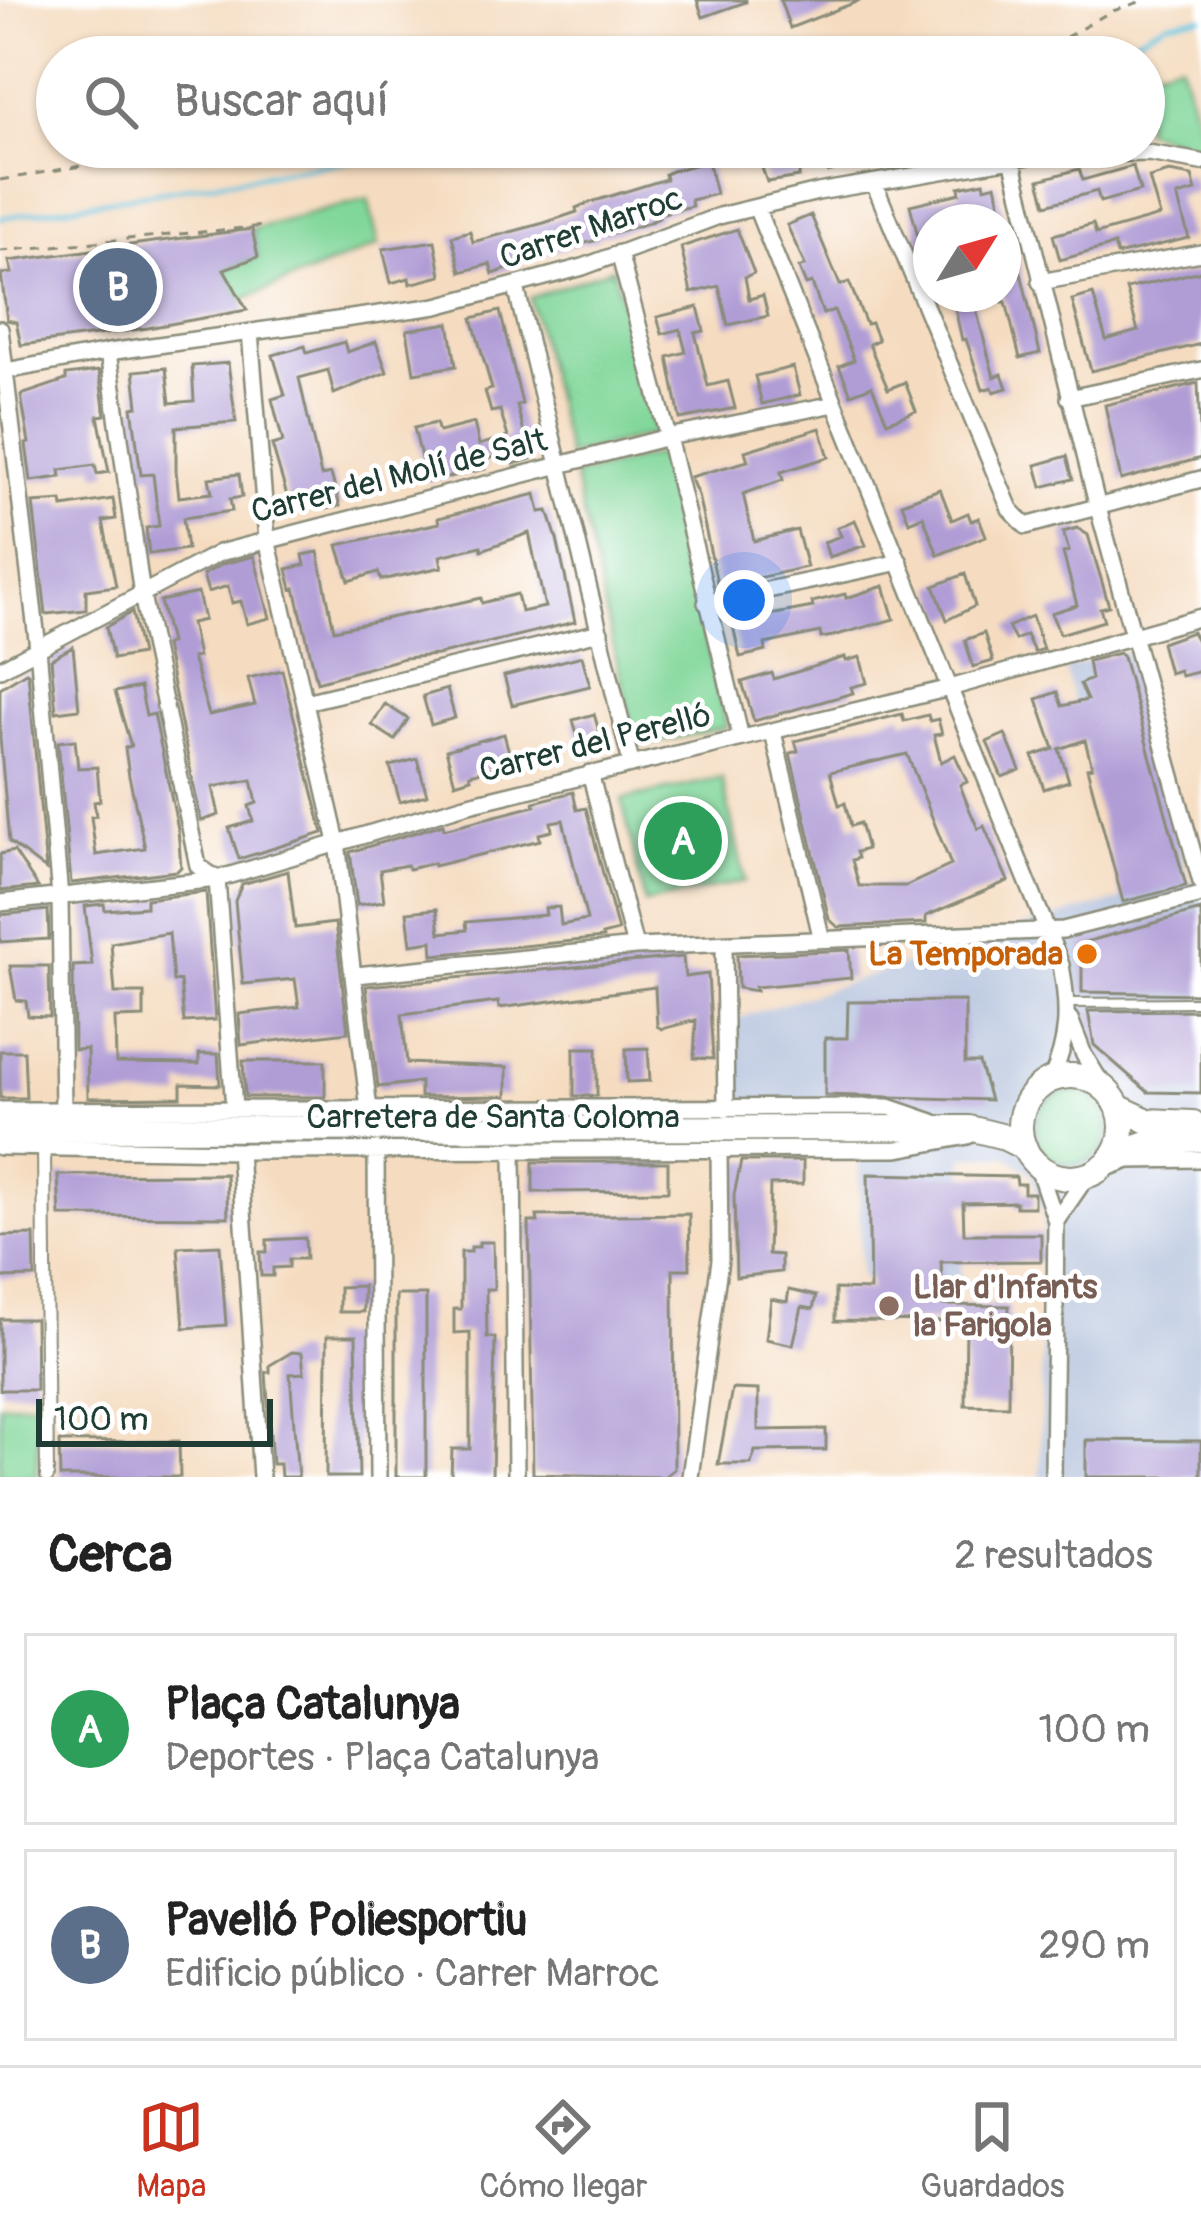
<!DOCTYPE html>
<html lang="es">
<meta charset="utf-8">
<style>
body{margin:0;font-family:Pangolin,sans-serif;background:#f6f6f6;color:#222}
.compass{position:absolute;left:913px;top:204px;width:108px;height:108px;border-radius:50%;background:#fff;box-shadow:0 3px 9px #0004;rotate:53deg}
.scale{position:absolute;left:36px;bottom:30px;width:237px;box-sizing:border-box;padding-left:12px;border:6px solid #1f3d34;border-top:0;font-size:33px;line-height:42px;white-space:nowrap;color:#1f3d34;-webkit-text-stroke:9px #fff;paint-order:stroke}
.you{position:absolute;left:744px;top:600px;width:42px;height:42px;margin:-30px;border:9px solid #fff;border-radius:50%;background:#1a73e8;box-shadow:0 0 0 18px #1a73e833}
.badge{display:grid;place-items:center;width:78px;height:78px;border-radius:50%;background:#c8321e;color:#fff;font-size:39px;font-weight:700}
.pin{position:absolute;translate:-50% -50%;border:6px solid #fff;box-shadow:0 3px 12px #0006}
.list{margin:0;padding:0;list-style:none}
h2{display:flex;justify-content:space-between;align-items:center;height:156px;margin:0;padding:0 48px;font-size:51px}
h2 small{font-size:39px;font-weight:400;color:#767676}
.list li{display:grid;grid-template-columns:78px 1fr auto;gap:36px;align-items:center;box-sizing:border-box;height:192px;margin:0 24px 24px;padding:0 24px;border:3px solid #e0e0e0;border-radius:0px}
.list b{display:block;font-size:45px;white-space:nowrap}
.list p{margin:0;font-size:39px;white-space:nowrap;color:#767676}
.list em{font-size:39px;font-style:normal;color:#767676}
.icon{flex:none;width:66px;height:66px;fill:none;stroke:currentColor;stroke-width:2;stroke-linecap:round;stroke-linejoin:round}
.map{position:relative;flex:none;width:1201px;height:1477px;overflow:hidden}
.search{position:absolute;background:#fff;box-shadow:0 3px 9px #0004;left:36px;right:36px;top:36px;height:132px;display:flex;align-items:center;gap:30px;box-sizing:border-box;padding:0 42px;border-radius:66px;color:#767676;font-size:45px}
.sheet{height:588px;background:#fff}
nav{display:flex;justify-content:space-around;align-items:center;box-sizing:border-box;height:168px;border-top:3px solid #e0e0e0;background:#fff;font-size:33px;color:#767676}
nav a{display:grid;justify-items:center;gap:6px}
nav .on{color:#c8321e}
.map>svg:first-child{display:block}
</style>
<div class="map">
<svg width="1201" height="1477" viewBox="0 0 1201 1477">
<rect width="100%" height="100%" fill="#fff"/>
<filter id="ink" filterUnits="userSpaceOnUse"><feTurbulence type="fractalNoise" baseFrequency=".00833" numOctaves="2"/><feDisplacementMap in="SourceGraphic" scale="24" xChannelSelector="R" yChannelSelector="G"/><feConvolveMatrix kernelMatrix="1 2 1 2 8 2 1 2 1" color-interpolation-filters="sRGB"/></filter>
<filter id="wash" filterUnits="userSpaceOnUse"><feTurbulence type="fractalNoise" baseFrequency=".004" numOctaves="4" result="noise"/><feDisplacementMap in="SourceGraphic" scale="48" xChannelSelector="R" yChannelSelector="G"/><feGaussianBlur stdDeviation="2.7" result="paint"/><feColorMatrix in="noise" values="0 0 0 0 0 0 0 0 0 0 0 0 0 0 0 0 0 1.4 0 .05"/><feComposite in="paint" operator="in"/></filter>
<g filter="url(#wash)">
<rect width="100%" height="100%" fill="#f5dcc0"/>
<path fill="#b7c5de" d="M1129,651l60,232 12,-4v598h-161l4,-259 -12,-44 -26,-18 -42,1 -3,125 -100,-3 -3,-151h-123v-109l303,-97 86,-23 -59,-231z"/>
<path fill="#81d79a" stroke="#508a67" stroke-width="3" d="M1180,62l21,73v14l-56,-19 -1,-5v-53z
M368,199l11,46 -138,55 -17,-31 34,-12 -6,-28z
M613,268l43,165 -88,23 -38,-158z
M660,454l67,273 -90,20 -63,-271z
M722,778l23,103 -100,22 -23,-103z
M1036 1128a36 36 0 1 1 72 0a36 36 0 1 1-72 0Z
M38,1402l-1,75h-37v-73z"/>
<g fill="none" stroke-linecap="round" stroke-linejoin="round">
<path stroke="#62c4e0" stroke-width="4.5" d="M1099,57l69,-35 33,-5
M455,147l131,19 33,-19
M0,218l434,-71"/>
</g>
<g id="blocks">
<path fill="#b09dd6" fill-rule="evenodd" d="M697,0h49v2l-43,15z
M780,0h78l1,1 -69,27z
M779,150l1,5 20,-3 -1,25 -32,5 -11,-31z
M708,161l8,33 -25,6 1,6 -33,8v4l-14,6 -48,13 1,3 -78,19 2,5 -29,10 -3,-10 -29,8 -9,-36 18,-5 3,11 71,-19 33,-11 -1,-4 12,-5 78,-24 -1,-5 7,-3z
M1133,166l7,25 -40,11 -3,-11 -51,14 -7,-25 40,-11 4,11z
M1169,172l23,4 4,15 -19,5 12,42 -72,17 -3,-10 -54,15 -7,-25 40,-11 3,10 64,-18 -11,-38z
M984,182l1,5 11,-3 8,38h-73v45l-5,1 -16,-63 50,-12 -1,-6z
M811,215l29,70 9,-3 17,42 5,-1 7,17 -9,4 19,45 17,-7 11,29 -29,11 -15,-36 -21,8 -12,-28 15,-6 -20,-50 -11,4 -11,-31 -6,2 -7,-17 6,-3 -18,-40z
M252,229l6,28 -34,12 23,41 -99,18 -127,17 -5,-23 -9,-2 -6,-46 11,-1 -3,-12z
M737,229l17,44 -9,4 4,22 14,-4 5,21 -40,9 -9,-39 -28,7 -10,-46z
M1003,231h4l13,38 20,84 -20,5 -14,-56h-3z
M435,241l6,35 -31,8 -1,-6 -18,5 -8,-34z
M1201,271v73l-110,27 -19,-71 21,-6 13,46 32,-9 -12,-42z
M952,294h20l22,83 8,-3 5,14 -13,4 -2,-5 -9,3 -17,-51 -4,1z
M698,307l6,24 -9,2 13,53 20,-5 7,27 -55,11 -12,-62 18,-5 -6,-23 -18,5 -5,-17z
M500,311l22,93 -5,2 14,53 -17,5 -3,-11 -28,7 2,9 -58,13 -13,-54 22,-5 3,9 35,-9 5,22 29,-8 -8,-27 -9,2 -6,-21 7,-2 -20,-71z
M449,323l7,43 -42,7 -7,-43z
M344,342l3,10 29,-10 11,30 -53,22 -6,-24 -29,8 22,98 10,-2 9,32 -13,3 -2,-7 -13,4 -2,-5 -20,5 -18,-61 11,-3 -11,-43 13,-4 -12,-40 32,-9 2,7z
M228,363l8,59 -60,5v44l3,26 33,-4 -3,-15 30,-4 3,23 -12,2 2,12 -49,7 4,31 -38,5 -3,-26 13,-2 -6,-52 -12,1 -9,-68 6,-1 -4,-35 32,-3 4,35 24,-2 -2,-35z
M793,367l7,28 -38,9 -7,-28z
M99,371l6,44 -7,1 11,56 -12,2 -2,-9 -35,5 1,7 -30,4 -5,-37 3,-1 -8,-48 45,-15v-5z
M1198,383l3,75 -80,22 -16,-75z
M820,428l9,29 -48,15 2,8 -40,14 11,47 43,-11 10,37 -89,20 -20,-92 -8,-18 58,-16 -3,-10z
M1067,456l6,23 -31,8 -6,-22z
M940,489l12,31 16,-7 3,8 8,-3 7,18 -48,19 -15,-39 -14,6 -7,-19z
M536,494l4,18 8,-1 9,28 18,83 -138,33 -33,3 -87,24 -22,-94 -3,1 -5,-20 18,-4 -2,-10 15,-3 16,78 147,-32 1,5 35,-9 4,18 24,-5 -16,-74 -47,17 -1,-4 -41,10 2,11 -61,13 -3,-8 -29,9 -11,-36 101,-22 -1,-5z
M113,499l3,20 -13,2 13,65 -30,4v20l-40,4 -13,-111 29,-2 1,6z
M855,520l11,25 -37,12 -5,-15 17,-6 -4,-8z
M1077,528l11,7 21,71 -9,2 4,13 -44,13 -9,-21 26,-8 -14,-52 6,-2 -6,-19z
M254,556l16,62 -23,6 -6,-23 -9,2 -4,-17 -20,6 -5,-17 20,-11z
M965,574l10,32 -28,14 -13,-34z
M884,586l10,33 -61,17 -12,2 -1,-6 -55,12 1,7 -26,6 -8,-35 81,-15 -1,-5 33,-8 1,4z
M198,593l6,27 -13,3 7,34 -6,1 17,57 46,-10 -7,-27 34,-8 41,163 -84,26 -10,-31 24,-7 -4,-15 8,-3 -5,-23 -39,7 6,28 -18,6 -36,-175 5,-3 -10,-42z
M132,612l9,42 -28,5 -7,-32z
M1032,616l11,33 -9,3 -8,-17 -11,5 -7,-13z
M1192,632l9,16v23l-20,5 -2,-6 -10,3 -8,-30z
M984,633l9,28 -20,6 -8,-27z
M73,647l6,62 -23,3 -5,-53z
M1119,653l4,4 63,229 -63,16 -36,-134 5,-1 -7,-27 -26,9 10,32 -25,8 -11,-33 21,-7 -17,-50 20,-7 5,14 25,-6 -7,-16 11,-5 -3,-18z
M582,656l8,30 -78,19 -8,-29z
M845,657l1,4 14,-4 7,26 -16,4 2,6 -99,28 -12,-39 30,-9 2,6z
M26,672l2,1 18,197 -37,-28 -9,-104v-50z
M140,687l6,29 8,-2 24,115 3,38 -4,4 -106,12 -13,-141 17,-2 3,28 19,-1 3,34 -6,1 2,14 -5,1 5,38 49,-7 -16,-72 -4,-28 6,-2 -16,-54z
M447,689l8,29 -24,7 -8,-29z
M385,704l23,15 -13,21 -23,-15z
M594,714l11,38 -21,6 -11,-38z
M902,714l2,7 24,-6 2,6 8,-2 4,15 -8,1 7,27 14,-7 12,27 -7,3 8,21 10,23 6,-3 24,55 -82,35v7l-88,4 -9,-8 -39,-166 8,-2 -3,-10zM907,754l44,111 -45,21h-47l-7,-26 6,-2 -2,-6 11,-3 -7,-26 -9,3 -6,-23 -6,2 -9,-33z
M504,734l8,29 -42,11 1,4 -16,5 -9,-33z
M1005,734l15,36 -18,7 -15,-35z
M417,759l10,36 -27,7 -10,-36z
M573,792l4,18 9,-2 32,123 -16,4 1,3 -170,17 -1,-14 -21,3 -4,-32 30,-3 3,24 27,-3 -1,-8 80,-7 -1,-7 14,-1 2,18 26,-5 -24,-100 -12,2 1,9 -13,3 1,6 -106,26 -1,-3 -24,6 -2,-4 -27,5 4,31 -27,4 -7,-53 93,-28 1,5 91,-23 -1,-4z
M14,851l24,36 -38,4v-37z
M288,871l7,57 40,-5 13,109 -107,13 -2,-31 60,-7 -4,-28 -52,5 -8,-83 7,-17z
M206,892l9,128 -31,2 -4,-41h-7l-4,-48 -58,10 4,50h29v24l-29,1 1,45 83,1v-10h19l2,31 -39,-1v13l-93,1 -1,-49 -13,1 -1,-84 19,-1 -7,-59 19,-2 1,6 41,-3v-8z
M48,910l1,29 -49,3v-27z
M1201,910v84l-119,-2v-49z
M849,950l2,28 -96,9 1,4 -18,-3 -1,-33z
M683,957l2,20 23,-3 5,85 -19,-1 2,-38 -34,9 -5,-3 -2,-39 -156,21 -1,-6 -96,12 5,49 100,4v29l-87,1v-15l-42,5 -12,-101z
M10,966h39l1,51 -22,-1 -2,-15 -10,-1z
M965,1001v62h14l11,37 -165,-5v-57h22l1,-36z
M1201,1010v83l-53,-1 -54,-47 -6,-34z
M574,1048h23v48h-23z
M648,1048l2,33 -23,1 -1,-33z
M0,1051h24l2,47h-26z
M243,1061h82v36h-80z
M741,1161h62v23l-33,1 -2,69 13,1v17l-45,5 -2,-82z
M533,1162h135v29l-135,1z
M226,1174l2,43 -168,-1 -2,-41z
M868,1174l148,3 1,7h7v9h10v14h-18v-5l-53,1 1,31h77v27l-100,1 2,43 66,1 -1,100 -43,-1 1,-83 -131,-1v-32l35,1z
M689,1214l1,55h-17l1,200 -10,8 -131,-3 -4,-252h9l-1,-6z
M34,1235l1,42 -35,1v-42z
M305,1238l1,21h-17v8l-16,1v8h-12l-1,-24h7v-12z
M479,1242h14l1,47h-8l1,48 8,1 -3,139h-41l1,-28h18v-117l-16,1v-24h7v-57h10v-5h8z
M220,1245l6,80 -42,3 -6,-81z
M363,1286v26h-24v-25z
M789,1290l27,6 -3,13 -11,-2 -9,38 -27,-6 5,-40 16,3z
M396,1295h30v182h-30z
M0,1319h35l1,71h-36z
M327,1336h29l3,141h-33z
M292,1352l10,1 2,20 -14,1 8,103h-17l-1,-13h-8l-6,-92h4v-7z
M732,1389l26,1v40l68,-1v21l-71,1 -4,13h-33z
M1086,1440l115,1v36h-115z
M179,1441l1,36h-120l-1,-35z"/>
</g>
</g>
<g filter="url(#ink)">
<use href="#blocks" fill-opacity="0" stroke="#8a8c7a" stroke-width="3"/>
<g fill="none" stroke-linecap="round" stroke-linejoin="round">
<g stroke="#8a8c7a" stroke-width="12">
<path id="service" d="M1068,1003l133,-1"/>
</g>
<g stroke="#8a8c7a" stroke-width="16">
<path id="pedestrian" d="M44,1148l3,329"/>
</g>
<g stroke="#8a8c7a" stroke-width="20">
<path id="minor" d="M1012,159l86,349 103,374
M874,183l136,326 16,17 175,-47
M756,207l305,758c8,44 8,74 -10,115
M619,253l49,184 73,301
M1040,282l161,-29
M516,287l115,476
M0,329l38,319 22,249 3,212
M250,332l17,207 70,303 32,268
M108,352l34,243 56,271 19,13 17,229
M0,372l108,-20 329,-46 146,-39 136,-51 99,-24 224,-38 106,-1 53,9
M1069,398l132,-28
M706,603l194,-41
M0,669l219,-116 449,-116 167,-33
M305,702l295,-70
M773,732l48,204
M590,773l45,174
M0,903l217,-24 248,-74 485,-117 251,-71
M724,944l2,165
M356,975l279,-28 428,-17 138,-35
M1070,1019l14,36 21,34
M0,1110l889,-3 44,15
M0,1147l239,4 659,-2 70,-13
M376,1149l2,328
M513,1149l3,328
M239,1151l22,326
M1037,1165l19,56 -3,256
M1098,1171l31,-11 72,-1
M1056,1221l31,-45
M690,1477l30,-217 -1,-111"/>
</g>
<g stroke="#8a8c7a" stroke-width="28">
<path id="primary" d="M1020 1127a51 51 0 1 1 102 0a51 51 0 1 1-102 0Z
M1118,1107l30,14 45,2
M0,1129l969,-1 32,8 24,12
M1115,1154l35,-12 51,-3"/>
</g>
<path stroke="#8a8c7a" stroke-width="3" stroke-dasharray="9 9" stroke-linecap="butt" d="M709,57l68,-4 84,4
M997,57l61,-15 52,-30 35,-12
M1144,134l15,4
M962,150l16,-3
M827,173l41,-15 67,-3
M0,180l191,-33
M0,251l265,-25"/>
<use href="#service" stroke="#fff" stroke-width="8"/>
<use href="#pedestrian" stroke="#fff" stroke-width="12"/>
<use href="#minor" stroke="#fff" stroke-width="15"/>
<use href="#primary" stroke="#fff" stroke-width="24"/>
</g>
</g>
<circle fill="#e8710a" stroke="#fff" stroke-width="4.5" cx="1087" cy="954" r="12"/>
<circle fill="#8d6e63" stroke="#fff" stroke-width="4.5" cx="889" cy="1306" r="12"/>
<g text-anchor="middle" dominant-baseline="central" stroke-width="9" stroke-linejoin="round" paint-order="stroke">
<g font-size="33" fill="#1f3d34" stroke="#fff">
<text transform="translate(591 228) rotate(-19)">Carrer Marroc</text>
<text transform="translate(399 476) rotate(-14)">Carrer del Molí de Salt</text>
<text transform="translate(595 743) rotate(-14)">Carrer del Perelló</text>
<text x="493" y="1117">Carretera de Santa Coloma</text>
</g>
<g font-size="33" font-weight="bold" fill="#c56008" stroke="#fff" text-anchor="end">
<text x="1063" y="954">La Temporada</text>
</g>
<g font-size="33" font-weight="bold" fill="#785e54" stroke="#fff" text-anchor="start">
<text x="913" y="1287">Llar d'Infants<tspan x="913" dy="38">la Farigola</tspan></text>
</g>
</g>
</svg>
<svg class="compass" viewBox="-18 -18 36 36"><path d="M0-13l5 13h-10z" fill="#e53935"/><path d="M0 13l5-13h-10z" fill="#767676"/></svg>
<div class="scale">100 m</div>
<div class="you"></div>
<div class="pin badge" style="left:683px;top:841px;background:#2e9e5b">A</div>
<div class="pin badge" style="left:118px;top:287px;background:#5c6f8a">B</div>
<div class="search"><svg class="icon" aria-label="search" viewBox="0 0 24 24"><circle cx="10" cy="10" r="6"/><path d="M15 15l6 6"/></svg>Buscar aquí</div>
</div>
<section class="sheet">
<h2>Cerca<small>2 resultados</small></h2>
<ul class="list">
<li><span class="badge" style="background:#2e9e5b">A</span><div><b>Plaça Catalunya</b><p>Deportes · Plaça Catalunya</p></div><em>100 m</em></li>
<li><span class="badge" style="background:#5c6f8a">B</span><div><b>Pavelló Poliesportiu</b><p>Edificio público · Carrer Marroc</p></div><em>290 m</em></li>
</ul>
</section>
<nav>
<a class="on"><svg class="icon" aria-label="map" viewBox="0 0 24 24"><path d="M3 6l6-2 6 2 6-2v14l-6 2-6-2-6 2zM9 4v14M15 6v14"/></svg>Mapa</a>
<a><svg class="icon" aria-label="directions" viewBox="0 0 24 24"><path d="M12 3l9 9-9 9-9-9zM9 14v-3h6M13 9l2 2-2 2"/></svg>Cómo llegar</a>
<a><svg class="icon" aria-label="saved" viewBox="0 0 24 24"><path d="M7 4h10v16l-5-4-5 4z"/></svg>Guardados</a>
</nav>
